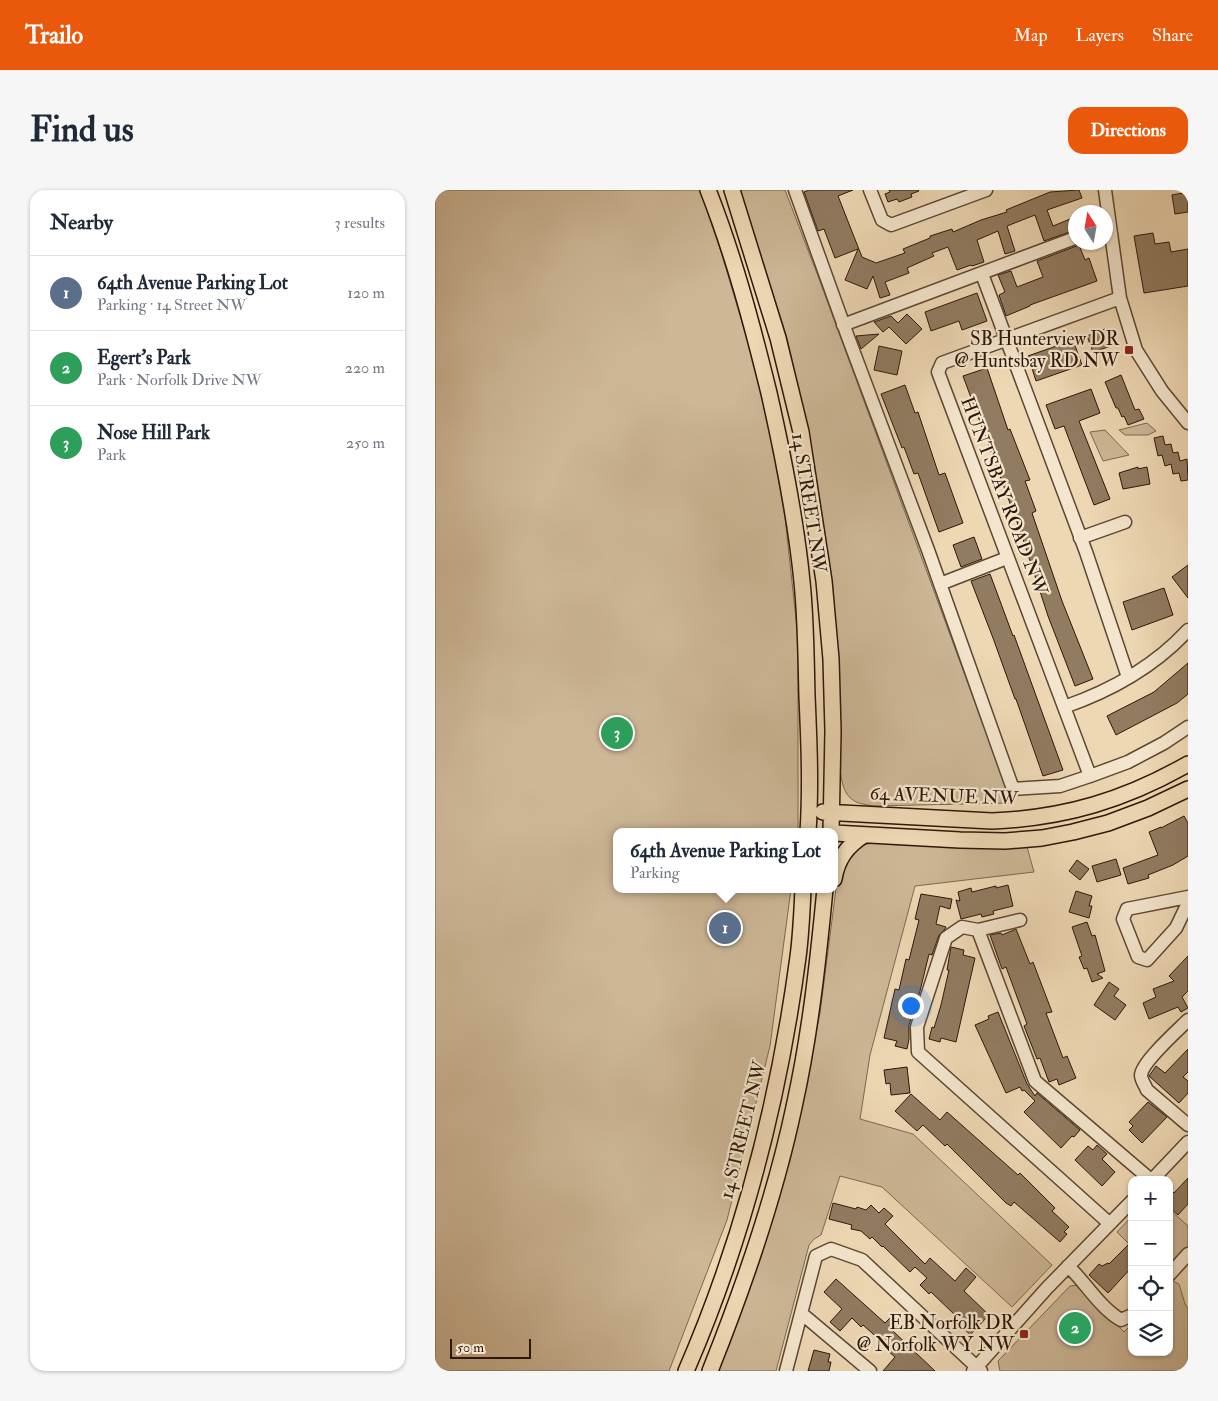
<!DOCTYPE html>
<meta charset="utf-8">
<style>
body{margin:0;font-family:"IM FELL Double Pica",serif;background:#f6f6f7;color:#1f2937}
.controls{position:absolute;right:15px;bottom:15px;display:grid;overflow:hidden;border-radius:10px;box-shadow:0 1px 4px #0004}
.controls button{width:45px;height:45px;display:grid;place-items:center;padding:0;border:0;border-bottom:1px solid #e0e1e3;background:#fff;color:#1f2937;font:25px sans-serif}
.compass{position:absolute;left:633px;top:15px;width:45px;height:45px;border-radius:50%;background:#fff;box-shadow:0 1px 4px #0004;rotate:349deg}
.scale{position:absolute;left:15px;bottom:12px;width:81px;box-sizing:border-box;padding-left:5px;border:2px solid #2d1708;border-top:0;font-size:14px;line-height:18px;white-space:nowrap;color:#2d1708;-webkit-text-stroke:4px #f4e6ce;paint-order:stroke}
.you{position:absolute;left:475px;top:815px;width:18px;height:18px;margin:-12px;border:4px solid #fff;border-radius:50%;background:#1a73e8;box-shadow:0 0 0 8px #1a73e833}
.badge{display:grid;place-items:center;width:32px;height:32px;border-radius:50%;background:#ea580c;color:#fff;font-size:16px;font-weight:700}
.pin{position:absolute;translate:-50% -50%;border:2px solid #fff;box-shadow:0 1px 5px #0006}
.popup{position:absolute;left:178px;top:638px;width:225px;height:65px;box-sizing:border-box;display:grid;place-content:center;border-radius:10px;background:#fff;filter:drop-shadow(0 1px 4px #0005);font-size:16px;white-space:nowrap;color:#747a83}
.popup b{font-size:19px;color:#1f2937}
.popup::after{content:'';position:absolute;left:50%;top:100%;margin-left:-10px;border:10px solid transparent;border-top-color:#fff}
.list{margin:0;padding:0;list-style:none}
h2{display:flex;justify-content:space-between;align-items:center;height:65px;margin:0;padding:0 20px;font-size:21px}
h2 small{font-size:16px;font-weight:400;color:#747a83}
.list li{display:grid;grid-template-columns:32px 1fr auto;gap:15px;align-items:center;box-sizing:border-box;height:75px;padding:0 20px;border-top:1px solid #e0e1e3}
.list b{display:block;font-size:19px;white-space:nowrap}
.list p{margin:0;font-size:16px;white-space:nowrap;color:#747a83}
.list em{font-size:16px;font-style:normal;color:#747a83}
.icon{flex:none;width:28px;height:28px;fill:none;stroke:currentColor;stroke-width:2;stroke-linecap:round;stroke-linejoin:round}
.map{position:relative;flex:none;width:753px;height:1181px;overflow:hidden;border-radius:15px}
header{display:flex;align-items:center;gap:30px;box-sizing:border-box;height:70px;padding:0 25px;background:#ea580c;color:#fff}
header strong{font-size:24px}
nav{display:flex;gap:28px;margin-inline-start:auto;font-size:18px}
.intro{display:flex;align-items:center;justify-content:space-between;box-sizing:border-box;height:120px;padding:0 30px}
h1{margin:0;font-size:35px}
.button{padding:12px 22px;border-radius:15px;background:#ea580c;color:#fff;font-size:18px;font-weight:700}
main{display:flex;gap:30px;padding:0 30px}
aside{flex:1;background:#fff;border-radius:15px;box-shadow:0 1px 4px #0004}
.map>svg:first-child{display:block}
</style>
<header>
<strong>Trailo</strong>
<nav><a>Map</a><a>Layers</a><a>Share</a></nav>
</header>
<div class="intro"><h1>Find us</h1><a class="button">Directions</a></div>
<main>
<aside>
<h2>Nearby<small>3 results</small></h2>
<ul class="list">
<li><span class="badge" style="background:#5c6f8a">1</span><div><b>64th Avenue Parking Lot</b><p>Parking · 14 Street NW</p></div><em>120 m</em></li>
<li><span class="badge" style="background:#2e9e5b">2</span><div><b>Egert's Park</b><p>Park · Norfolk Drive NW</p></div><em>220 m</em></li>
<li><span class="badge" style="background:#2e9e5b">3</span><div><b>Nose Hill Park</b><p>Park</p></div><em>250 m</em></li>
</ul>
</aside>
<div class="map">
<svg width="753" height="1181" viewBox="0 0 753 1181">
<rect width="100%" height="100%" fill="#eed8b4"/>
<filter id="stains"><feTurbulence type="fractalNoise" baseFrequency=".004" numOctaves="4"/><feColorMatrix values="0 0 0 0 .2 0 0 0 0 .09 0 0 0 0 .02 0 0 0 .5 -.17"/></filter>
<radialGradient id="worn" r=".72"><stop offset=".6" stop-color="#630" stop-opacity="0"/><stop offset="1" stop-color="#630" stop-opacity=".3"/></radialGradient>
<path fill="#cdb797" stroke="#7d6750" d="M0,0h265l21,62 27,90 21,82 16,93 13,121v194h-182v57h175l-21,157 -43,174 -58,151h-234z
M305,0h45l33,86 194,527 -140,3c-7,-2 -14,-2 -19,-6 -17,-10 -13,-51 -13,-68l-32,-300 -21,-94z
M712,233l9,8 -8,4h-23l-6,-5z
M670,240l24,25 -26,6 -13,-29z
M437,653l83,4h72l7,25 -119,14 -45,169 -10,64 53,15 139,131 -40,42 -130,-120 -42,-11 -19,59 -7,4 -5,6 -33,126h-59l19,-48 35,-101 19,-62 30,-147 17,-132 16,-33z
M734,1019l19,17v21l-19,21z
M697,1026v31l-15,-15z
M736,1090l8,4 6,20 3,4v63h-188l-2,-10 72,-75 8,-1 46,47 8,-8v28h37v-70z"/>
<path fill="#917b61" stroke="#2d1708" d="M374,0h44l-15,6 24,61 14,6 29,-10 -2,-4 27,-11v-2l22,-7 1,3 28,-12 26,-8 -1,-2 44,-18 29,-2 3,8 -35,12 6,16 22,-9v13l-31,11 -9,-26 -28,11 8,25 -10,3 -7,-23 -21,9 7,22 -12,4 -1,-1 -14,5 -9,-23 -16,6 2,3 -27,12 2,5 -24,9 5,13 -10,3 -7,-22 -6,13 -22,-9 13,-31 -23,9 -11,-29 -6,2 -14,-39z
M454,0h29l1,1 -8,3 1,3 -13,5 -2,-3 -9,3 -3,-8 5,-2z
M753,2v20l-13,2 -3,-19z
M718,43l2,11 14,-2 2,10 17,-3v37l-44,7 -10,-57z
M644,55l6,15 4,-2 8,23 -67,24v1l-24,10 -7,-21 6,-3 -7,-17 13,-4 6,16 26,-10 -6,-16z
M542,103l10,28 -25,9 -3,-9 -28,10 -6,-19z
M472,124l15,15 -16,15 -17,-17 -6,5 -9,-10 17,-6 7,7z
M670,139l6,17 -18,6 -6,-16z
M444,144l-18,15 -5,-13z
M638,150l9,25 -46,16 -8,-25z
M444,156l23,5 -5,24 -23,-5z
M552,178l21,62 2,-1 20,51 -5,1 11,30 -4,2 30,88 31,78 -18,7 -27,-70 -27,-83 -58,-157z
M686,185l14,35 4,-1 5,10 -16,6 -4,-9 -2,1 -4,-9h-2l-11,-26z
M470,195l10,28 3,-1 21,63 6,-2 18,50 -24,9 -21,-59 -4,1 -10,-27 -2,1 -21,-54z
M656,199l9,24 -21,8 31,78 -16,6 -30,-79 -9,3 -9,-24z
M728,246l2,9 6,-1 2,9 5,-1 2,9 7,-2 1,21 -7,1 -2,-8 -6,1 -2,-10 -6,2 -3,-11 -4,1 -4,-18z
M703,277v2l9,-2 3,17 -27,5 -4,-16z
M539,347l8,22 -21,8 -8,-22z
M753,375v33l-16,-21z
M555,384l23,62 1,-1 49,135 -20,6 -27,-77h-1l-22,-61 -22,-57z
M729,398l9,27 -41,15 -9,-28z
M753,473v31l-11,9 -61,32 -9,-19 47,-24z
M749,626l4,7v33l-15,9 -25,10 1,3 -21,6 -5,-16 35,-13 -9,-23 12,-5v1z
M681,669l5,16 -24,7 -5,-16z
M642,670l12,9 -9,11 -11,-9z
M573,695l5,21 -20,5 1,3 -12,3 -1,-3 -20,5 -5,-19 4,1 -2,-9 13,-4 1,4 24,-6v2z
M641,701l16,5 -3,10h3l-3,12 -20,-6z
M486,704l31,5 -2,10 -10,-3 -4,18 10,3 -1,2 -6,6 -7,20 -3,-1 -9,37 -11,34v14l-2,10 -12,-3 2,-5 -13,-3 11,-49 4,1 7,-31 3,1 10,-40 -4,-1z
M652,732l5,14 3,-1 10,36 -8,3 6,4 -11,4 -5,-14 -3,1 -5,-12 3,-1 -10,-29z
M581,739l14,35 3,-2 19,50 -6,1 17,45 4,-2 9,22 -17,7 -2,-6 -8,3 -9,-24 -3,1 -13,-33 3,-2 -21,-57 -4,2 -12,-34 11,-2 1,2z
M516,757l13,3 -1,5 12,3 -19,84 -15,-4 -1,4 -11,-3 3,-12 2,1 7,-23 8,-35h-2z
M753,766v35l-6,6 6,11 -7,4 -3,-5 -29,12 -6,-16 13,-6 -3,-8 21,-8 -5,-5z
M674,792l10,7 -5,7 12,9 -11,15 -21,-15z
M563,822l29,72 8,12 2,-3 43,37 -6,7 -2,-1 -11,12 -37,-36 11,-11 -11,-11 -2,1 -2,-4 -14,6 -31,-68 14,-6 -1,-3z
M753,859v23l-5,5 5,4v12l-9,10 -30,-27 7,-10 9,7z
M472,877l3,26 -19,2 -1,-12 -4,1 -2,-14z
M476,904l29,26 7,-8 71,63 2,-2 35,35 -3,3 17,16 -5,5 3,2 -7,8 -46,-40 -3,4 -5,-3 -59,-59 -2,2 -22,-21 -6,6 -22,-20z
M713,912l19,15 -25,26 -13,-13 4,-4 -4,-4z
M662,955l10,9 -5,5 13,13 -13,14 -27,-26 13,-14 5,4z
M753,988v26l-10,11 -9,-8v-18l5,4z
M398,1013l23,6 1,-2 9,3 5,-5 8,8 5,-5 9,8 -8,8 40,40 5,-6 25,23 11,-13 10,9 -12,14 25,24 -19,20 -7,-8 2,-2 -8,-8 -26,-25 -2,2 -9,-9 7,-7 -12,-11 -5,5 -27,-26 -1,1 -10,-10 -2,2 -9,-8 -10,-2 1,-4 -23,-6z
M697,1051v26l-24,26 -19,-18 10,-11 3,2 6,-3 1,1z
M401,1089l49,44 6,-6 8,7 -6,7 42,40h-52l12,-14 -7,-6 2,-2 -27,-24 -2,2 -9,-9 -12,13 -10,-9 12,-13 -18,-17z
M379,1160l16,4 -2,8h3l-2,9h-21z"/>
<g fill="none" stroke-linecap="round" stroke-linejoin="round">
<g stroke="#5d4733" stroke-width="15">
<path id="minor" d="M360,0l53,147 80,213 85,239 47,-3 30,-10 38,-14 36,-19 24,-16
M435,0l12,30 9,5 95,-35
M670,0l15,108 16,52 26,41 26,32
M547,84l104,278 42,125
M408,135l232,-87
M645,348l45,-16
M505,394l67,-26
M629,517c46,-16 91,-41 124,-77
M655,586l-152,-404 4,-9 178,-65
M753,707l-61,12 -4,10 15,38 9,3 29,-32 12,-25
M585,730l-42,10 -16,-3 -16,11 -29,89 1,25 191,171
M543,740l57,151 116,99
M753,830c-10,10 -46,42 -47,55 0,5 4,10 6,15l41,35
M717,990l36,-38
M633,1076c18,17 32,42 53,54l11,-5
M734,1085l19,-21
M366,1123l69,58
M351,1181l30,-115 15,-7 31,11 119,111
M538,1181l74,-83 85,-87"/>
</g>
<g stroke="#2d1708" stroke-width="18">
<path id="major" d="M273,0c26,66 44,134 61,203 14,62 27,126 33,189 4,38 4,76 5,114 2,45 4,90 1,136
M297,0l46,148 23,94 23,149 7,78 2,72 -2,101
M388,622l169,9c73,-3 133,-21 196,-57
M399,643l126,7 45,1 37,-3 31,-6 35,-9 40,-15 40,-19
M399,689c3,-20 13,-33 30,-44
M251,1181c57,-131 93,-272 112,-414 3,-22 4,-45 5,-68
M275,1181c34,-85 65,-174 84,-264 16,-72 24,-145 31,-218"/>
</g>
<use href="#minor" stroke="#f4e6ce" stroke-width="12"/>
<use href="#major" stroke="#eed8b4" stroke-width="15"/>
</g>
<g fill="#8f2418" stroke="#f4e6ce" stroke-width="2">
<rect x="689" y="155" width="10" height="10" rx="2.5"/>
<rect x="584" y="1139" width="10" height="10" rx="2.5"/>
</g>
<g text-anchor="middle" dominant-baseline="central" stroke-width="4.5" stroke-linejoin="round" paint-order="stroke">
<g font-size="19" fill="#2d1708" stroke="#f4e6ce" text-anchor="end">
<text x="684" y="149">SB Hunterview DR<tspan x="684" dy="22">@ Huntsbay RD NW</tspan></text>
<text x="579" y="1133">EB Norfolk DR<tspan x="579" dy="22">@ Norfolk WY NW</tspan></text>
</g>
<g font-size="19" fill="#2d1708" stroke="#f4e6ce">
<text transform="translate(569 306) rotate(69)">HUNTSBAY ROAD NW</text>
<text transform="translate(374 313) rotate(81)">14 STREET NW</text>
<text transform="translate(509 606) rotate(2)">64 AVENUE NW</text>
<text transform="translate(308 940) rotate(-76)">14 STREET NW</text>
</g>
</g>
<rect width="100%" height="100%" filter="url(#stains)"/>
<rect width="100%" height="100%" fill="url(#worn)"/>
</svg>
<div class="controls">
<button>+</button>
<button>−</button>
<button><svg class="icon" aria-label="locate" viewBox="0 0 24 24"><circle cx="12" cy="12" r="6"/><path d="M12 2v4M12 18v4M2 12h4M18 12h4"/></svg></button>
<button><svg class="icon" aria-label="layers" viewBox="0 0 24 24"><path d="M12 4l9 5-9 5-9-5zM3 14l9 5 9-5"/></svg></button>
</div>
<svg class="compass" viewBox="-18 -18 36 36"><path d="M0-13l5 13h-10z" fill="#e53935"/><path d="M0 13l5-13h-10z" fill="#747a83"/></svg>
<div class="scale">50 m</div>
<div class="you"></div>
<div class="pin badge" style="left:290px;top:738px;background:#5c6f8a">1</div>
<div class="popup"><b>64th Avenue Parking Lot</b>Parking</div>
<div class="pin badge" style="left:640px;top:1138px;background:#2e9e5b">2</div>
<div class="pin badge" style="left:182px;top:543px;background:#2e9e5b">3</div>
</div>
</main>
